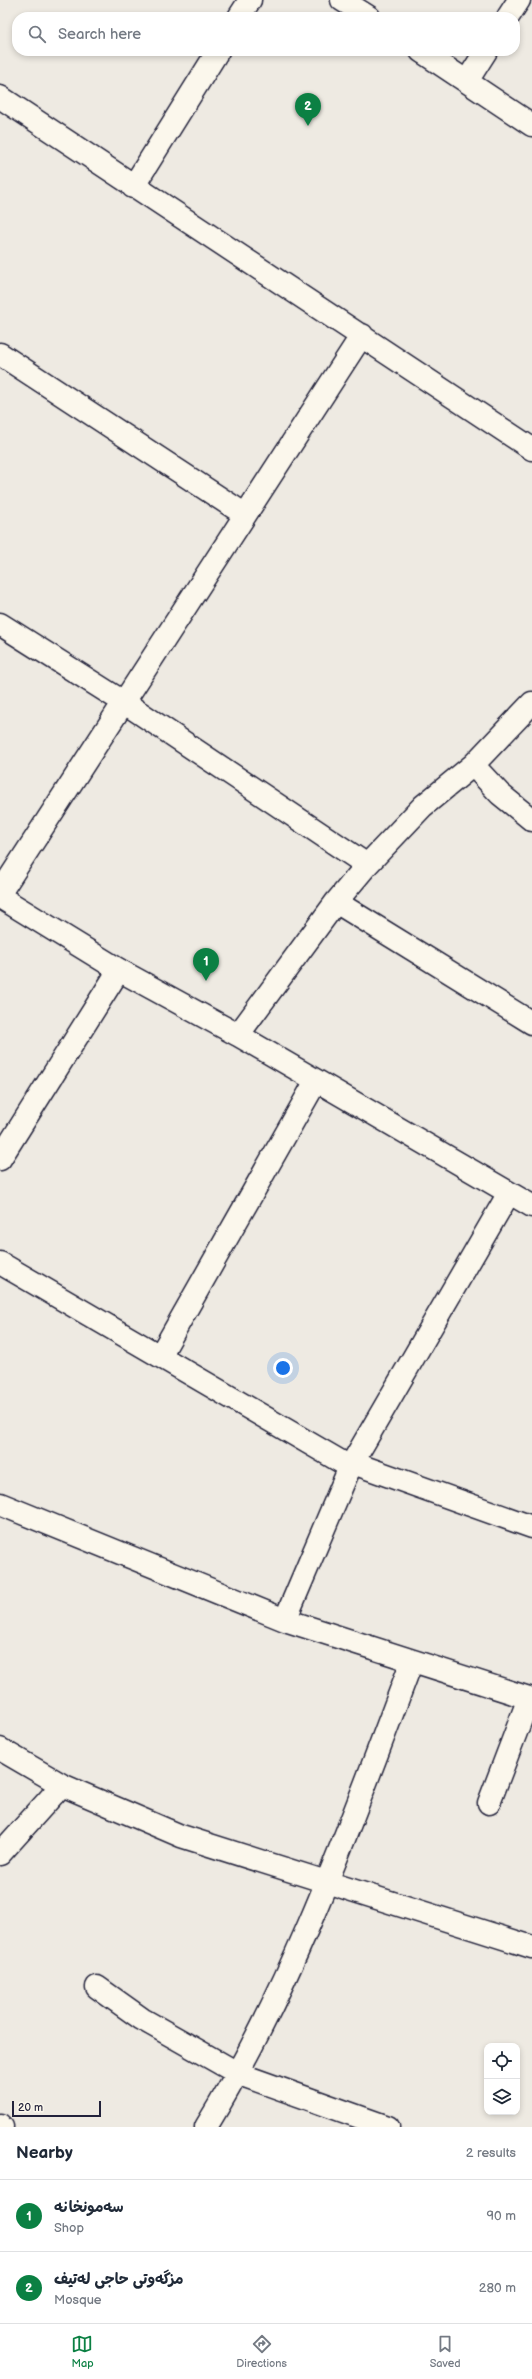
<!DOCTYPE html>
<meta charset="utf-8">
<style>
body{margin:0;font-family:"Balsamiq Sans","Playpen Sans Arabic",sans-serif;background:#f6f6f7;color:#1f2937}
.controls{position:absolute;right:12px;bottom:12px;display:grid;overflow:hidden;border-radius:8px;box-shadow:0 2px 6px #0003}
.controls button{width:36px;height:36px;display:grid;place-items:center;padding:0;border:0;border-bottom:1px solid #e0e1e3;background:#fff;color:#1f2937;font:20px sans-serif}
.scale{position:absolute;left:12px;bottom:10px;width:89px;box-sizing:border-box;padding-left:4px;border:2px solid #22223b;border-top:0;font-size:11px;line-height:14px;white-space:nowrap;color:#22223b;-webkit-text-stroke:3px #fbf7ec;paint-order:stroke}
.you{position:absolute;left:283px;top:1368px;width:14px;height:14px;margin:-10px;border:3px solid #fff;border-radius:50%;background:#1a73e8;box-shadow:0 0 0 6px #1a73e833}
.badge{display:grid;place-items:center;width:26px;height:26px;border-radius:50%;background:#0b8043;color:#fff;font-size:13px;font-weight:700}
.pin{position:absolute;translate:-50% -33px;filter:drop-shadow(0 1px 2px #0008)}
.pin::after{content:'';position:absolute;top:21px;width:14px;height:12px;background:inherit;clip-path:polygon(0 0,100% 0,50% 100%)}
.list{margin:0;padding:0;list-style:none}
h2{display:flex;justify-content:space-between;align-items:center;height:52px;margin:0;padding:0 16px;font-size:17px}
h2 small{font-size:13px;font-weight:400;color:#747a83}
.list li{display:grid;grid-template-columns:26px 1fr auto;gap:12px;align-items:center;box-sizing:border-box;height:72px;padding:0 16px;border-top:1px solid #e0e1e3}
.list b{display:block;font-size:15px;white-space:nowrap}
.list p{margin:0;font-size:13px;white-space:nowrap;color:#747a83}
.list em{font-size:13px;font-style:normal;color:#747a83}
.icon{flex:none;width:22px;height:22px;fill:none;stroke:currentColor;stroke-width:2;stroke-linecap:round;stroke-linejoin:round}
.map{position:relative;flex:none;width:532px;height:2127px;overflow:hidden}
.search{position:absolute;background:#fff;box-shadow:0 2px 6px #0003;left:12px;right:12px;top:12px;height:44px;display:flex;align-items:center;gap:10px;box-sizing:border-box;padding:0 14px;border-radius:16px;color:#747a83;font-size:15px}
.sheet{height:196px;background:#fff}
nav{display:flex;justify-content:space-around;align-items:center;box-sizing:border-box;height:56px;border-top:1px solid #e0e1e3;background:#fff;font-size:11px;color:#747a83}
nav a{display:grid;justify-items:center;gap:2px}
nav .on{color:#0b8043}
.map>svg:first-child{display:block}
</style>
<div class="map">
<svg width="532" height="2127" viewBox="0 0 532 2127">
<rect width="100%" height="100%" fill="#eeeae2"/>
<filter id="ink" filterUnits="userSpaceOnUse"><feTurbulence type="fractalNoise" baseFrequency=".025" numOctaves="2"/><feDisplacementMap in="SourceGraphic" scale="8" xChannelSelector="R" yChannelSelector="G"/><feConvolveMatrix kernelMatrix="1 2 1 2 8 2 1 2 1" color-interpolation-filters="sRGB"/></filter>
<g filter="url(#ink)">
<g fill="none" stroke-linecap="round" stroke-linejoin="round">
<g stroke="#22223b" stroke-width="25">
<path id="street" d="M342,0l27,17
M239,17l11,-17
M508,17l11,-17
M421,51l111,74
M467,81l19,-30
M0,97l532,352
M133,187l85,-136
M0,354l244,160
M0,624l125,79 242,162
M473,765l27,29 32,26
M0,893c122,-185 240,-373 362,-558
M336,902l196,121
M119,970l119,65 294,171
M238,1035l98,-133 31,-37 56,-59 50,-41 59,-62
M0,1263l350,204
M160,1356l156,-275
M353,1463l179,64
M0,1504l285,116 247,79
M285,1620l65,-153 159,-274
M0,1749l62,36 119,51 351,111
M489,1803l40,-105
M0,1854l62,-69
M97,1987l45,32 97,55 149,53
M0,2125l2,2
M206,2127c89,-145 146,-308 206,-466"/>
</g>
<g stroke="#22223b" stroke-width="25">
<path id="secondary" d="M0,897l119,73 -119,189"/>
</g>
<use href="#street" stroke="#fbf7ec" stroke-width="22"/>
<use href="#secondary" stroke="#fbf7ec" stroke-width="22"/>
</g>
</g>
</svg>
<div class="controls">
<button><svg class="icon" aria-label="locate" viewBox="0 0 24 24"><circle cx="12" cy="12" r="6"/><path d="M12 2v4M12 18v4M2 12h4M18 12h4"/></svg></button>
<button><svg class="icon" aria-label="layers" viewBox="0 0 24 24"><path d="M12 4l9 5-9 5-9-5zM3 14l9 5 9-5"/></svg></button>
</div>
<div class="scale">20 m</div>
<div class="you"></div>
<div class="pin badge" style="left:206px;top:981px">1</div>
<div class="pin badge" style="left:308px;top:126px">2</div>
<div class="search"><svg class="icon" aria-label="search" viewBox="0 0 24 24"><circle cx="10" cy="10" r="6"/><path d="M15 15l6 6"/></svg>Search here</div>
</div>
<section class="sheet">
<h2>Nearby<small>2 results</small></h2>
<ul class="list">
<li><span class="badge">1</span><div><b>سەمونخانە</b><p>Shop</p></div><em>90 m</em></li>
<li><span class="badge">2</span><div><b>مزگەوتی حاجی لەتیف</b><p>Mosque</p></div><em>280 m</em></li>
</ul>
</section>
<nav>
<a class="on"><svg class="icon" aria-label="map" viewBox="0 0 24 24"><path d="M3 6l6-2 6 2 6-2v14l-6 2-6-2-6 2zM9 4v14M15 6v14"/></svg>Map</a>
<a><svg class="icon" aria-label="directions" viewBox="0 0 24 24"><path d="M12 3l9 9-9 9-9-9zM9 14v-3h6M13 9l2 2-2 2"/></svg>Directions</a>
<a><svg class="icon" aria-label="saved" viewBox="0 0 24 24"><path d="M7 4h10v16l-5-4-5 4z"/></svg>Saved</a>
</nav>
